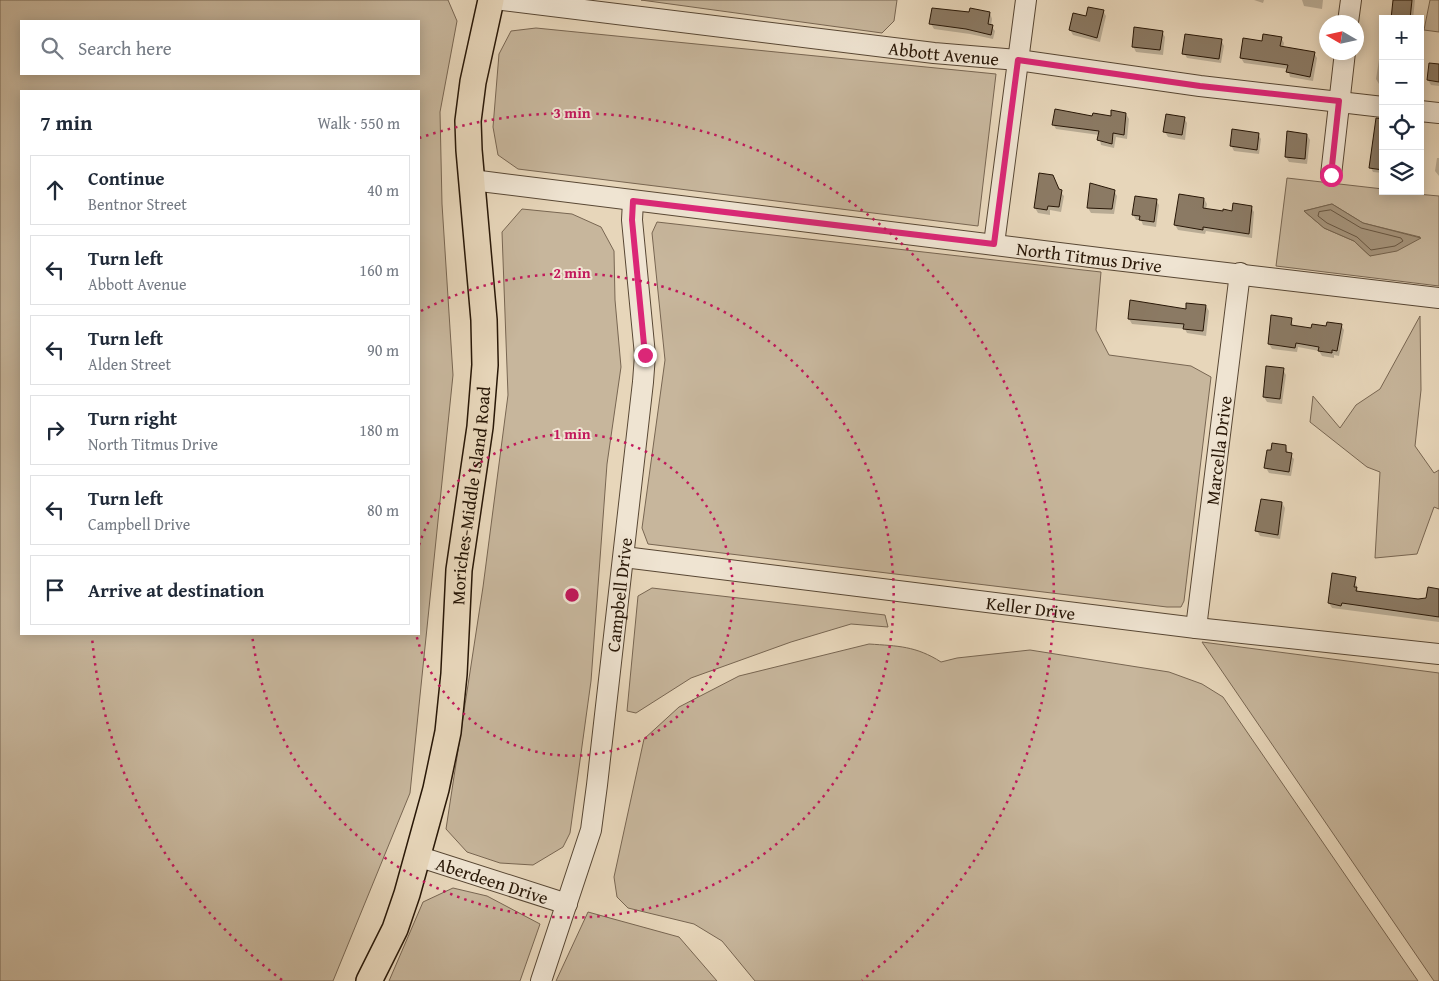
<!DOCTYPE html>
<meta charset="utf-8">
<style>
body{margin:0;font-family:"Gentium Book Plus",serif;background:#f6f6f7;color:#1f2937}
.controls{position:absolute;right:15px;top:15px;display:grid;overflow:hidden;border-radius:0px;box-shadow:0 2px 12px #0003}
.controls button{width:45px;height:45px;display:grid;place-items:center;padding:0;border:0;border-bottom:1px solid #e0e1e3;background:#fff;color:#1f2937;font:25px sans-serif}
.compass{position:absolute;left:1319px;top:15px;width:45px;height:45px;border-radius:50%;background:#fff;box-shadow:0 2px 12px #0003;rotate:279deg}
.stop{position:absolute;width:15px;height:15px;margin:-11px;border:4px solid #db2777;border-radius:50%;background:#fff}
.stop.end{background:#db2777;border-color:#fff;box-shadow:0 1px 5px #0008}
.list{margin:0;padding:0;list-style:none}
h2{display:flex;justify-content:space-between;align-items:center;height:65px;margin:0;padding:0 20px;font-size:21px}
h2 small{font-size:16px;font-weight:400;color:#747a83}
.list li{display:grid;grid-template-columns:32px 1fr auto;gap:15px;align-items:center;box-sizing:border-box;height:70px;margin:0 10px 10px;padding:0 10px;border:1px solid #e0e1e3;border-radius:0px}
.list b{display:block;font-size:19px;white-space:nowrap}
.list p{margin:0;font-size:16px;white-space:nowrap;color:#747a83}
.list em{font-size:16px;font-style:normal;color:#747a83}
.icon{flex:none;width:28px;height:28px;fill:none;stroke:currentColor;stroke-width:2;stroke-linecap:round;stroke-linejoin:round}
.map{position:relative;flex:none;width:1439px;height:981px;overflow:hidden}
.search{position:absolute;background:#fff;box-shadow:0 2px 12px #0003;left:20px;top:20px;width:400px;height:55px;display:flex;align-items:center;gap:12px;box-sizing:border-box;padding:0 18px;border-radius:0px;color:#747a83;font-size:19px}
.panel{position:absolute;background:#fff;box-shadow:0 2px 12px #0003;left:20px;top:90px;width:400px;height:545px;border-radius:0px}
.map>svg:first-child{display:block}
</style>
<div class="map">
<svg width="1439" height="981" viewBox="0 0 1439 981">
<rect width="100%" height="100%" fill="#e7d6ba"/>
<filter id="stains"><feTurbulence type="fractalNoise" baseFrequency=".004" numOctaves="4"/><feColorMatrix values="0 0 0 0 .2 0 0 0 0 .09 0 0 0 0 .02 0 0 0 .5 -.17"/></filter>
<radialGradient id="worn" r=".72"><stop offset=".6" stop-color="#630" stop-opacity="0"/><stop offset="1" stop-color="#630" stop-opacity=".3"/></radialGradient>
<path fill="#c7b69c" stroke="#786652" fill-rule="evenodd" d="M0,0h448l9,21 -17,91 2,92 11,171 -43,418 -77,188h-333zM21,21h398v53h-398zM21,91h398v543h-398z
M641,0h256l-3,21 -12,12z
M1430,0h9v32l-15,-2z
M536,28l460,46 -18,152 -460,-57 -20,-14 -5,-28 6,-73 12,-23z
M1287,178l96,11v2l56,5v90l-163,-20zM1332,204l31,19 57,14 -50,19 -16,-15 -30,-13 -20,-17z
M522,209l50,5 29,13 13,24 1,49 6,67 -14,97 -16,217 -21,152 -7,14 -30,18 -33,-2 -33,-11 -21,-23 37,-242 25,-192 -6,-163z
M657,222l444,50 -5,58 13,25 82,11 20,11 -27,224 -3,6h-14l-519,-63 -6,-16 23,-168 -13,-127z
M1420,316l1,74 -6,56 19,27 5,-3v39l-5,-2 -17,47 -42,4 5,-86 -13,-5 -57,-45 3,-26 27,32 16,-23 24,-16z
M652,588l233,27 3,12 -37,-3 -60,18 -100,36 -55,35 -9,-2 11,-115z
M1202,642l237,31v308h-5z
M869,644c29,2 47,2 72,18l16,-4 73,-8 139,22 33,12 21,13 195,284h-663l-33,-40 -28,-17 -66,-16 -11,-11 -3,-20 30,-138 35,-32 60,-31z
M453,888l34,8 53,28 -20,57h-131l34,-79z
M588,912l91,25 38,44h-161z"/>
<path fill="#a6957d" stroke="#74634e" d="M1332,204l31,19 58,15 -24,13 -27,5 -16,-15 -30,-13 -20,-17z"/>
<path fill="#0003" d="M1254,0h10l-1,3z
M1302,0h21l-1,9 -18,-3z
M1395,0h20l-2,19h-21z
M933,9l57,4 2,6 -1,7 4,5 -2,8 -23,-5 -36,-5 -3,-5z
M1103,11l3,5 -6,26 -27,-7 -3,-5 17,-12z
M1162,32l3,5 -2,18 -27,-3 -3,-6z
M1281,38l3,5 -1,5 31,5 3,5 -4,23 -23,-4 -2,-8 -44,-6 -3,-5 22,-16z
M1221,40l3,6 -3,17 -34,-5 -3,-5z
M1379,60l4,1v23h-4l-3,-5z
M1439,66v20l-8,-1 -3,-5z
M1126,114l3,5 -2,20 -11,-2 -2,11 -13,-3 -2,-10 -43,-6 -3,-5z
M1184,118l3,5 -2,17 -17,-3 -3,-5z
M1383,126v47l-10,-1 -2,-4z
M1258,134l3,5 -2,15 -25,-3 -3,-6z
M1307,135l3,5 -3,24 -18,-2 -3,-5z
M1437,158h2v18l-4,-5z
M1091,184l23,7 3,5 -3,18 -23,-1 -3,-5z
M1059,191l5,5 -3,16 -11,-2v5l-12,-2 -3,-5z
M1204,199l3,5 -1,5 28,3 17,-5 3,5 -2,26 -46,-7 -1,3 -27,-4 -3,-5z
M1156,200l3,5 -3,22 -13,-2 -2,-5h-5l-3,-6z
M1206,306l3,5 -3,25 -19,-3 -2,-4 -53,-5 -3,-5z
M1291,319l2,7 19,3 29,-4 3,5 -5,26 -5,-1v3l-12,-2 -3,-5 -21,-4 -1,5 -25,-3 -3,-5z
M1283,370l3,5 -4,29 -15,-2 -3,-5z
M1286,446l2,7 6,6 -3,17 -22,-3 -3,-5z
M1282,503l3,5 -5,31 -20,-3 -3,-5z
M1333,575l22,3 3,14 60,8 9,-1 12,-9v32l-107,-14 -3,-5z"/>
<g fill="none" stroke-linecap="round" stroke-linejoin="round">
<path stroke="#675642" stroke-width="1" d="M1331,210l30,18 40,10 2,3 -8,5 -24,4 -14,-13 -30,-14 -9,-7 1,-4z"/>
</g>
<path fill="#8b7a64" stroke="#281707" d="M1393,0h19l-2,19h-19z
M1088,7l16,3 -7,28 -28,-8 4,-17 13,3z
M932,8l37,4 1,-4 20,4 -2,12 5,1 -2,10 -25,-6 -37,-5z
M1134,27l29,4 -3,19 -28,-3z
M1185,34l37,5 -3,20 -37,-5z
M1263,34l19,3 -2,9 35,6 -5,25 -24,-5 2,-7 -48,-7 3,-20 19,3z
M1429,63l10,1v18l-12,-2z
M1055,109l37,7 1,-3 18,3v-6l15,3 -2,22 -11,-2 -1,11 -15,-4 2,-9 -47,-6z
M1166,114l19,3 -3,18 -19,-3z
M1376,118l7,1v51l-14,-2z
M1232,129l27,4 -2,17 -27,-4z
M1287,131l20,3 -2,25 -20,-2z
M1039,173l14,2 6,14 3,1 -3,17 -11,-1 -1,4 -13,-2z
M1090,183l25,7 -3,19 -25,-1z
M1179,194l25,4 -1,10 20,3v-2l9,2 1,-8 19,3 -3,28 -46,-7v3l-29,-5z
M1135,196l22,3 -3,23 -15,-2 1,-4 -8,-1z
M1130,300l56,9v-6l20,2 -3,26 -20,-2 1,-5 -56,-5z
M1271,315l21,3 -1,7 20,3 1,-4 14,2 1,-4 15,2 -5,27 -5,-1v3l-14,-2 1,-4 -23,-4 -1,5 -27,-4z
M1266,366l18,2 -4,31 -17,-2z
M1272,443l14,2v7l6,1 -3,19 -25,-4 3,-18h4z
M1261,499l21,3 -4,33 -23,-4z
M1332,573l24,4 -2,10h3l-1,4 62,8 8,-1 2,-11 11,2v28l-97,-14 -1,3 -13,-3z"/>
<g fill="none" stroke-linecap="round" stroke-linejoin="round">
<g stroke="#584734" stroke-width="22">
<g id="minor">
<path id="s1" d="M503,0l431,53 84,7 182,26 183,21"/>
<path d="M1348,22l3,-22"/>
<path d="M1420,111l19,2"/>
<path d="M1331,175l14,-123"/>
<path id="s2" d="M472,180l635,79 332,39"/>
<path d="M994,244l32,-244"/>
<path id="s3" d="M624,557l572,71 243,26"/>
<path id="s4" d="M1196,628l44,-355"/>
<path id="s5" d="M417,856l150,48"/>
<path id="s6" d="M541,981l50,-151 6,-45 46,-403 2,-27 -13,-135 1,-19"/>
</g>
</g>
<g stroke="#281707" stroke-width="28">
<g id="major">
<path id="s7" d="M369,981l26,-52 12,-35 29,-105 12,-57 6,-58 5,-104 21,-143 5,-62 -1,-45 -15,-170 -1,-29 5,-39 18,-82"/>
</g>
</g>
<use href="#minor" stroke="#efe4d2" stroke-width="20"/>
<use href="#major" stroke="#e7d6ba" stroke-width="25"/>
</g>
<g fill="none" stroke-linecap="round" stroke-linejoin="round">
<path stroke="#db2777" stroke-width="6" d="M645,355l-13,-135 1,-19 361,43 24,-184 182,26 139,15 -8,74"/>
</g>
<g fill="none" stroke="#c2185b" stroke-width="2.5" stroke-dasharray="2.5 5">
<path d="M419 545A161 161 0 1 1 416 634"/>
<path d="M421 311A322 322 0 1 1 252 634"/>
<path d="M282 980A482 482 0 0 1 92 637M419 138A482 482 0 0 1 862 980"/>
</g>
<g text-anchor="middle" dominant-baseline="central" stroke-width="4" stroke-linejoin="round" paint-order="stroke">
<g font-size="18" fill="#281707" stroke="#efe4d2">
<text stroke="none"><textPath href="#s1" startOffset="444">Abbott Avenue</textPath></text>
<text stroke="none"><textPath href="#s2" startOffset="622">North Titmus Drive</textPath></text>
<text stroke="none"><textPath href="#s4" startOffset="179">Marcella Drive</textPath></text>
<text stroke="none"><textPath href="#s7" startOffset="500">Moriches-Middle Island Road</textPath></text>
<text stroke="none"><textPath href="#s6" startOffset="396">Campbell Drive</textPath></text>
<text stroke="none"><textPath href="#s3" startOffset="410">Keller Drive</textPath></text>
<text stroke="none"><textPath href="#s5" startOffset="79">Aberdeen Drive</textPath></text>
</g>
</g>
<circle cx="572" cy="595" r="8" fill="#c2185b" stroke="#efe4d2" stroke-width="2.5"/>
<g font-size="15" text-anchor="middle" font-weight="bold" fill="#c2185b" stroke="#efe4d2" stroke-width="4" stroke-linejoin="round" paint-order="stroke">
<text x="572" y="118">3 min</text>
<text x="572" y="278">2 min</text>
<text x="572" y="439">1 min</text>
</g>
<rect width="100%" height="100%" filter="url(#stains)"/>
<rect width="100%" height="100%" fill="url(#worn)"/>
</svg>
<div class="controls">
<button>+</button>
<button>−</button>
<button><svg class="icon" aria-label="locate" viewBox="0 0 24 24"><circle cx="12" cy="12" r="6"/><path d="M12 2v4M12 18v4M2 12h4M18 12h4"/></svg></button>
<button><svg class="icon" aria-label="layers" viewBox="0 0 24 24"><path d="M12 4l9 5-9 5-9-5zM3 14l9 5 9-5"/></svg></button>
</div>
<svg class="compass" viewBox="-18 -18 36 36"><path d="M0-13l5 13h-10z" fill="#e53935"/><path d="M0 13l5-13h-10z" fill="#747a83"/></svg>
<div class="stop" style="left:1331px;top:175px"></div>
<div class="stop end" style="left:645px;top:355px"></div>
<div class="search"><svg class="icon" aria-label="search" viewBox="0 0 24 24"><circle cx="10" cy="10" r="6"/><path d="M15 15l6 6"/></svg>Search here</div>
<section class="panel">
<h2>7 min<small>Walk · 550 m</small></h2>
<ul class="list">
<li><svg class="icon" aria-label="ahead" viewBox="0 0 24 24"><path d="M12 20V5M6 11l6-6 6 6"/></svg><div><b>Continue</b><p>Bentnor Street</p></div><em>40 m</em></li>
<li><svg class="icon" aria-label="left" viewBox="0 0 24 24"><path d="M17 20v-9H6M10 6l-5 5 5 5"/></svg><div><b>Turn left</b><p>Abbott Avenue</p></div><em>160 m</em></li>
<li><svg class="icon" aria-label="left" viewBox="0 0 24 24"><path d="M17 20v-9H6M10 6l-5 5 5 5"/></svg><div><b>Turn left</b><p>Alden Street</p></div><em>90 m</em></li>
<li><svg class="icon" aria-label="right" viewBox="0 0 24 24"><path d="M7 20v-9h11M14 6l5 5-5 5"/></svg><div><b>Turn right</b><p>North Titmus Drive</p></div><em>180 m</em></li>
<li><svg class="icon" aria-label="left" viewBox="0 0 24 24"><path d="M17 20v-9H6M10 6l-5 5 5 5"/></svg><div><b>Turn left</b><p>Campbell Drive</p></div><em>80 m</em></li>
<li><svg class="icon" aria-label="arrive" viewBox="0 0 24 24"><path d="M6 21V4h12l-3 4 3 4H6"/></svg><div><b>Arrive at destination</b></div></li>
</ul>
</section>
</div>
